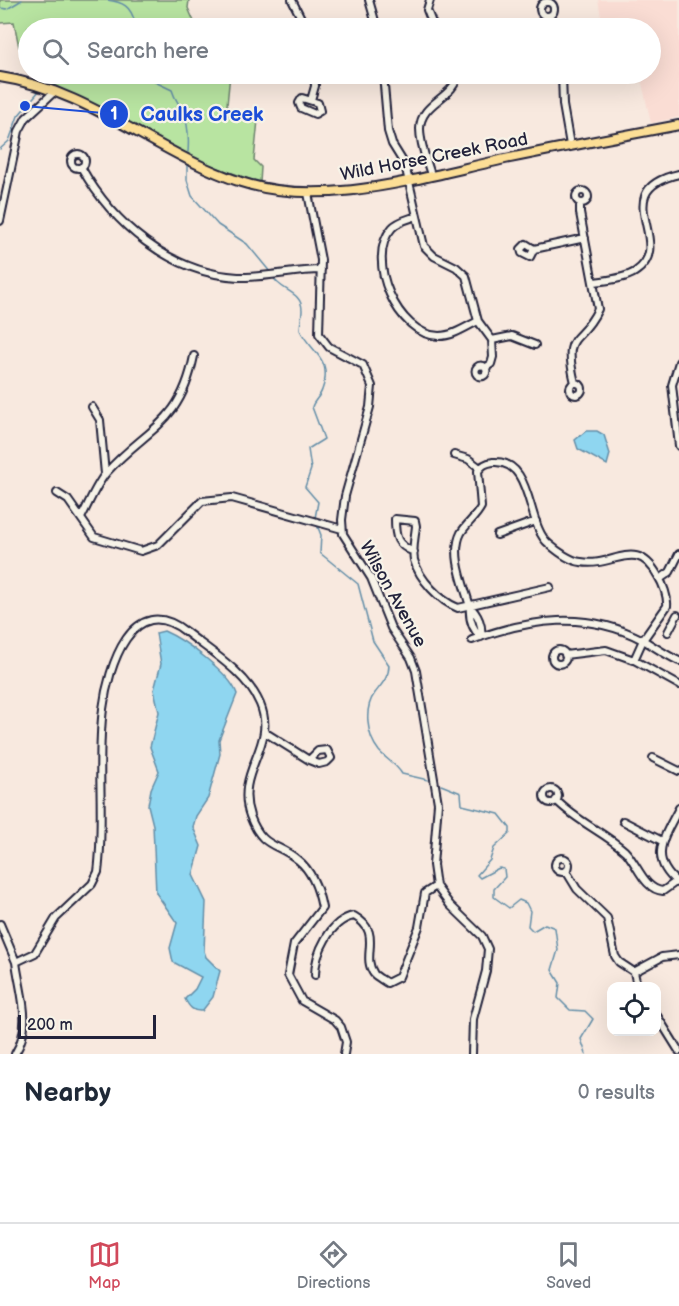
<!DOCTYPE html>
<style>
body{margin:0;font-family:"Balsamiq Sans",sans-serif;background:#f6f6f7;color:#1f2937}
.controls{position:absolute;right:18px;bottom:18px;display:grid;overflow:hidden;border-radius:12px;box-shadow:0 6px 24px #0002}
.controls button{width:54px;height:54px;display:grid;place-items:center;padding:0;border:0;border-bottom:2px solid #e0e1e3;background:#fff;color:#1f2937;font:30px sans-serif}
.scale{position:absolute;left:18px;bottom:15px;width:138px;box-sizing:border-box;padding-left:6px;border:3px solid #22223b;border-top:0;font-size:16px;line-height:21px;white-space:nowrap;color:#22223b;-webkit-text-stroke:4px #f7f3e8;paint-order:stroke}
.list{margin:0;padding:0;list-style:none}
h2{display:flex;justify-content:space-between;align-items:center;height:78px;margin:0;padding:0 24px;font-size:26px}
h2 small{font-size:20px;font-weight:400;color:#747a83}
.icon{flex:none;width:33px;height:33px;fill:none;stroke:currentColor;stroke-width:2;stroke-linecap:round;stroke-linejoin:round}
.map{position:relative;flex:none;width:679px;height:1054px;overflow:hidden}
.search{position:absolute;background:#fff;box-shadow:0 6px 24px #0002;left:18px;right:18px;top:18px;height:66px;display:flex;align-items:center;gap:15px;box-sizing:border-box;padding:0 21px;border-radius:33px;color:#747a83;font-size:22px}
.sheet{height:168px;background:#fff}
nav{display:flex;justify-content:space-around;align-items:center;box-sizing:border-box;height:84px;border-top:2px solid #e0e1e3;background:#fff;font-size:16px;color:#747a83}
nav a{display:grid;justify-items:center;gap:3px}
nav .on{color:#d1495b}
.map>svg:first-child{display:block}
</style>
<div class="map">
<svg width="679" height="1054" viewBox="0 0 679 1054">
<rect width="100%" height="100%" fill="#f8e9df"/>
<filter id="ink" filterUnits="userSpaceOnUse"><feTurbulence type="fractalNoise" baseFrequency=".0167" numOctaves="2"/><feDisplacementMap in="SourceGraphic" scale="12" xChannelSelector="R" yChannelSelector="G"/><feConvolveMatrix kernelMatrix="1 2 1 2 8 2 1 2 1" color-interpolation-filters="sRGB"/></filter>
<g filter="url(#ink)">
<path fill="#faddd4" d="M598,0h81v117l-28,6 -11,-49h10v-46h-47z"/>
<path fill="#b8e4a1" stroke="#6d836e" stroke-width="1.5" d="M0,0h189l-1,8 9,20h-169v22l-9,-3 -5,-25 -14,1z
M39,74h191l-4,41 17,1 11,-3 4,7 -4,40 7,7 -1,16 -58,-21 -160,-83z"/>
<path fill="#8fd6f0" stroke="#638ea8" stroke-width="1.5" d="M586,431h11l7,4 6,19 -3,11 -29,-16 -3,-9z
M164,631c21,9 66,42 73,63l-18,46 1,14 -12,44 -12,18 -3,11 8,19 -8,29 13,27 -2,49 2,6 14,14 -7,26 -11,14c-9,1 -13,-4 -17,-12l10,-10 6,-12 -28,-15 -3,-14 7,-25 -21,-30 -3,-68 -5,-20 3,-16 8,-18 -9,-24 9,-35 -5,-22 7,-26 -5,-31z"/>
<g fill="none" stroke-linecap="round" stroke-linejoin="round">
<path stroke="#638ea8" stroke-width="1.5" d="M107,0c16,2 24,6 28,23l-4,5
M0,8l7,1 15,-9
M148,74l7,8 17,8c3,10 7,13 11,22 6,13 6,27 5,40
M44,85l8,-11
M0,149l9,-8 9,-25 21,-25
M187,164v16l5,16 26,29 29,19 24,29
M273,277c7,14 29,14 29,33 0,6 -2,13 -2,20 10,22 34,28 22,60 -2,7 -8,10 -10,17l12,32 -16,10 3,20 -6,18 13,15 -3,16
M317,525l4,10 -1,18 38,31 15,57 16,24c0,12 -7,19 -14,28 -12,16 -8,43 4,58 8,9 17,13 23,23l26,6
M441,785l20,8 1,12 37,9 11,14v5l-16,15 -4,12 -13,15 3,3 19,-10 5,1 1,8 -11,12v8l15,11 10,-8 7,3 4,8 -2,15 5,5 12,-7 10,4 3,22 -6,20 8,13 -2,15 12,12 15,1 8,8 -12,20 5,15"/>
<g stroke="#22223b" stroke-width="10">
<path id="minor" d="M292,0l14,28
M369,0l8,28
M430,0l-3,10 7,18
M540 9a7 7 0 1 1 14 0a7 7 0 1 1-14 0Z
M548,16l3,12
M287,28l16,-5
M383,74l5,57 4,13 13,21 19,81 10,10 22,11 10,9 12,45 14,19 1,17 -2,7 -6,4
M562,74l1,31 7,40
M302,98l16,5 2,8 -5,3 -14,-6 -2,-5z
M311,100l4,-14 -1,-12
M71 161a7 7 0 1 1 14 0a7 7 0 1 1-14 0Z
M81,167c32,57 89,106 157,110 28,1 56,-7 83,-7
M431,175c-4,-14 -11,-30 -11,-46 0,-27 35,-31 38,-55
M576 197a6 6 0 1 1 12 0a6 6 0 1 1-12 0Z
M308,193l13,67 -2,74 10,13 34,18 9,21 -2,21 -25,89 -3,24 1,14 28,44 20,50 20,30 5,13 22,132 -5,62 3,21 14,19 32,31 6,13 -2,22 -13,48 -1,35
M417,216c-8,3 -19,5 -25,12 -28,31 6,108 47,108 14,0 27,-9 39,-15
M0,221l19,-90 7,-13 29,-27
M534,249l-4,8 -8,-4 -1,-4 5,-5 8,5 51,-11
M595,282c13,-2 29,-3 40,-10 43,-28 -31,-81 44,-98
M492,340l20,-4 23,9
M679,362l-7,23 7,61
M475.5 371a5.5 5.5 0 1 1 11 0a5.5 5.5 0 1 1-11 0Z
M570 389a6 6 0 1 1 12 0a6 6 0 1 1-12 0Z
M575,383c-13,-54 5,-36 23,-74l-18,-96v-10
M92,407l8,13 5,54
M454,455l14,4 12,9
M57,493l11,7 26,37 47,14 17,-6 44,-44 30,-3 110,31
M81,518c8,-15 15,-33 25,-45 41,-46 74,-47 88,-117
M497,535l39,-14
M414,552c-17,-7 -19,-14 -19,-33l20,2 1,5c-1,10 -4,24 -2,34 5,19 26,41 44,48l92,-21
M660,579l10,-7 9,-18
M470,607c8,7 13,19 11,30
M668,632l9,-17
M481,637c-9,-8 -12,-19 -11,-30 -5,-20 -20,-53 -9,-74 5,-9 15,-16 20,-26l-3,-36c4,-6 8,-8 15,-9 41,-3 33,64 56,82 8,7 22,17 32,18 33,6 55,-26 77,14 5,8 10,21 9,30l-24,34 -9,20 45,25
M472,640c57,-21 115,-30 171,0 12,7 23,15 36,21
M552 657a7 7 0 1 1 14 0a7 7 0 1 1-14 0Z
M565,655l41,-5 28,10
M266,733l43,27
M327,750l4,8 -4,4 -8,2 -10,-4 9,-9z
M653,758l26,13
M544 796a7 7 0 1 1 14 0a7 7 0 1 1-14 0Z
M556,800c20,21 48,32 69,51 12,12 19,39 38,40l14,-10
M623,821l39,20
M555 865a7 7 0 1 1 14 0a7 7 0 1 1-14 0Z
M566,871l11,18 30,29 8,38 4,6 15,10 3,14
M678,883c-31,-25 -13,-47 1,-75
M0,924l16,38
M634,972l28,-15 17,-2
M315,975c0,-21 15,-55 39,-59 30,17 6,39 20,58 3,3 9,6 13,9l12,-6 20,-50 6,-34 11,-7
M656,1014l23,37
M15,1054c18,-29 5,-61 1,-92l19,-9 21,-35 36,-34 6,-12c7,-54 -2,-109 5,-163 5,-41 29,-120 83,-77 25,20 61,41 74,72 18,42 -26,67 -10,112 13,34 27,26 48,44 14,11 21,32 24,48l-28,36 -6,31 14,26 33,19 6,7 5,15 -2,12"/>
</g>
<g stroke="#22223b" stroke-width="12">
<path id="major" d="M0,77c89,13 157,77 241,105 83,27 181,-5 264,-23 58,-12 116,-23 174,-34"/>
</g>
<use href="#minor" stroke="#f7f3e8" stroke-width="6"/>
<use href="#major" stroke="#fcde96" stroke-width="8"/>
</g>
</g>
<g text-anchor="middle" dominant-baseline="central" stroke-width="4.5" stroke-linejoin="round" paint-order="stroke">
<g font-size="18" fill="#22223b" stroke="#f7f3e8">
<text transform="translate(434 157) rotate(-11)">Wild Horse Creek Road</text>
<text transform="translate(393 594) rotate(61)">Wilson Avenue</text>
</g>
</g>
<path fill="none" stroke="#1d4ed8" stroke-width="2" d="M25 106L114 114"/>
<g fill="#1d4ed8" stroke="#f7f3e8" stroke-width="2">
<circle cx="25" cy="106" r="6"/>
<circle cx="114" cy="114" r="15"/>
</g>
<g font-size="18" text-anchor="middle" font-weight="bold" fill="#fff">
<text x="114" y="120">1</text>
</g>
<g font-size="20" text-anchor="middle" font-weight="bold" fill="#1d4ed8" stroke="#f7f3e8" stroke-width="4.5" stroke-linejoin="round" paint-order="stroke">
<text x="202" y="121">Caulks Creek</text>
</g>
</svg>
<div class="controls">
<button><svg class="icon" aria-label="locate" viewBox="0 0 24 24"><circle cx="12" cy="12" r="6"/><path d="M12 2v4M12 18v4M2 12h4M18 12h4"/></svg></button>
</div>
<div class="scale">200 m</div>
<div class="search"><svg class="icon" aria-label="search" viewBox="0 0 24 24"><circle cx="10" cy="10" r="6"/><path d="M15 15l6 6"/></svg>Search here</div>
</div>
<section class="sheet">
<h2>Nearby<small>0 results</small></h2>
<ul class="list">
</ul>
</section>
<nav>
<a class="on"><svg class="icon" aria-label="map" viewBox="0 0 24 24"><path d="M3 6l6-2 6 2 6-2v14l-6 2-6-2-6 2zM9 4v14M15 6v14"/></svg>Map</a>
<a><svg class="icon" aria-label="directions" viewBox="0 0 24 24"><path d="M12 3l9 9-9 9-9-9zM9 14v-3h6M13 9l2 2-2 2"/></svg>Directions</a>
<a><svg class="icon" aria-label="saved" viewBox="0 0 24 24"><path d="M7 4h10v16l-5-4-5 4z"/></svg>Saved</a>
</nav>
